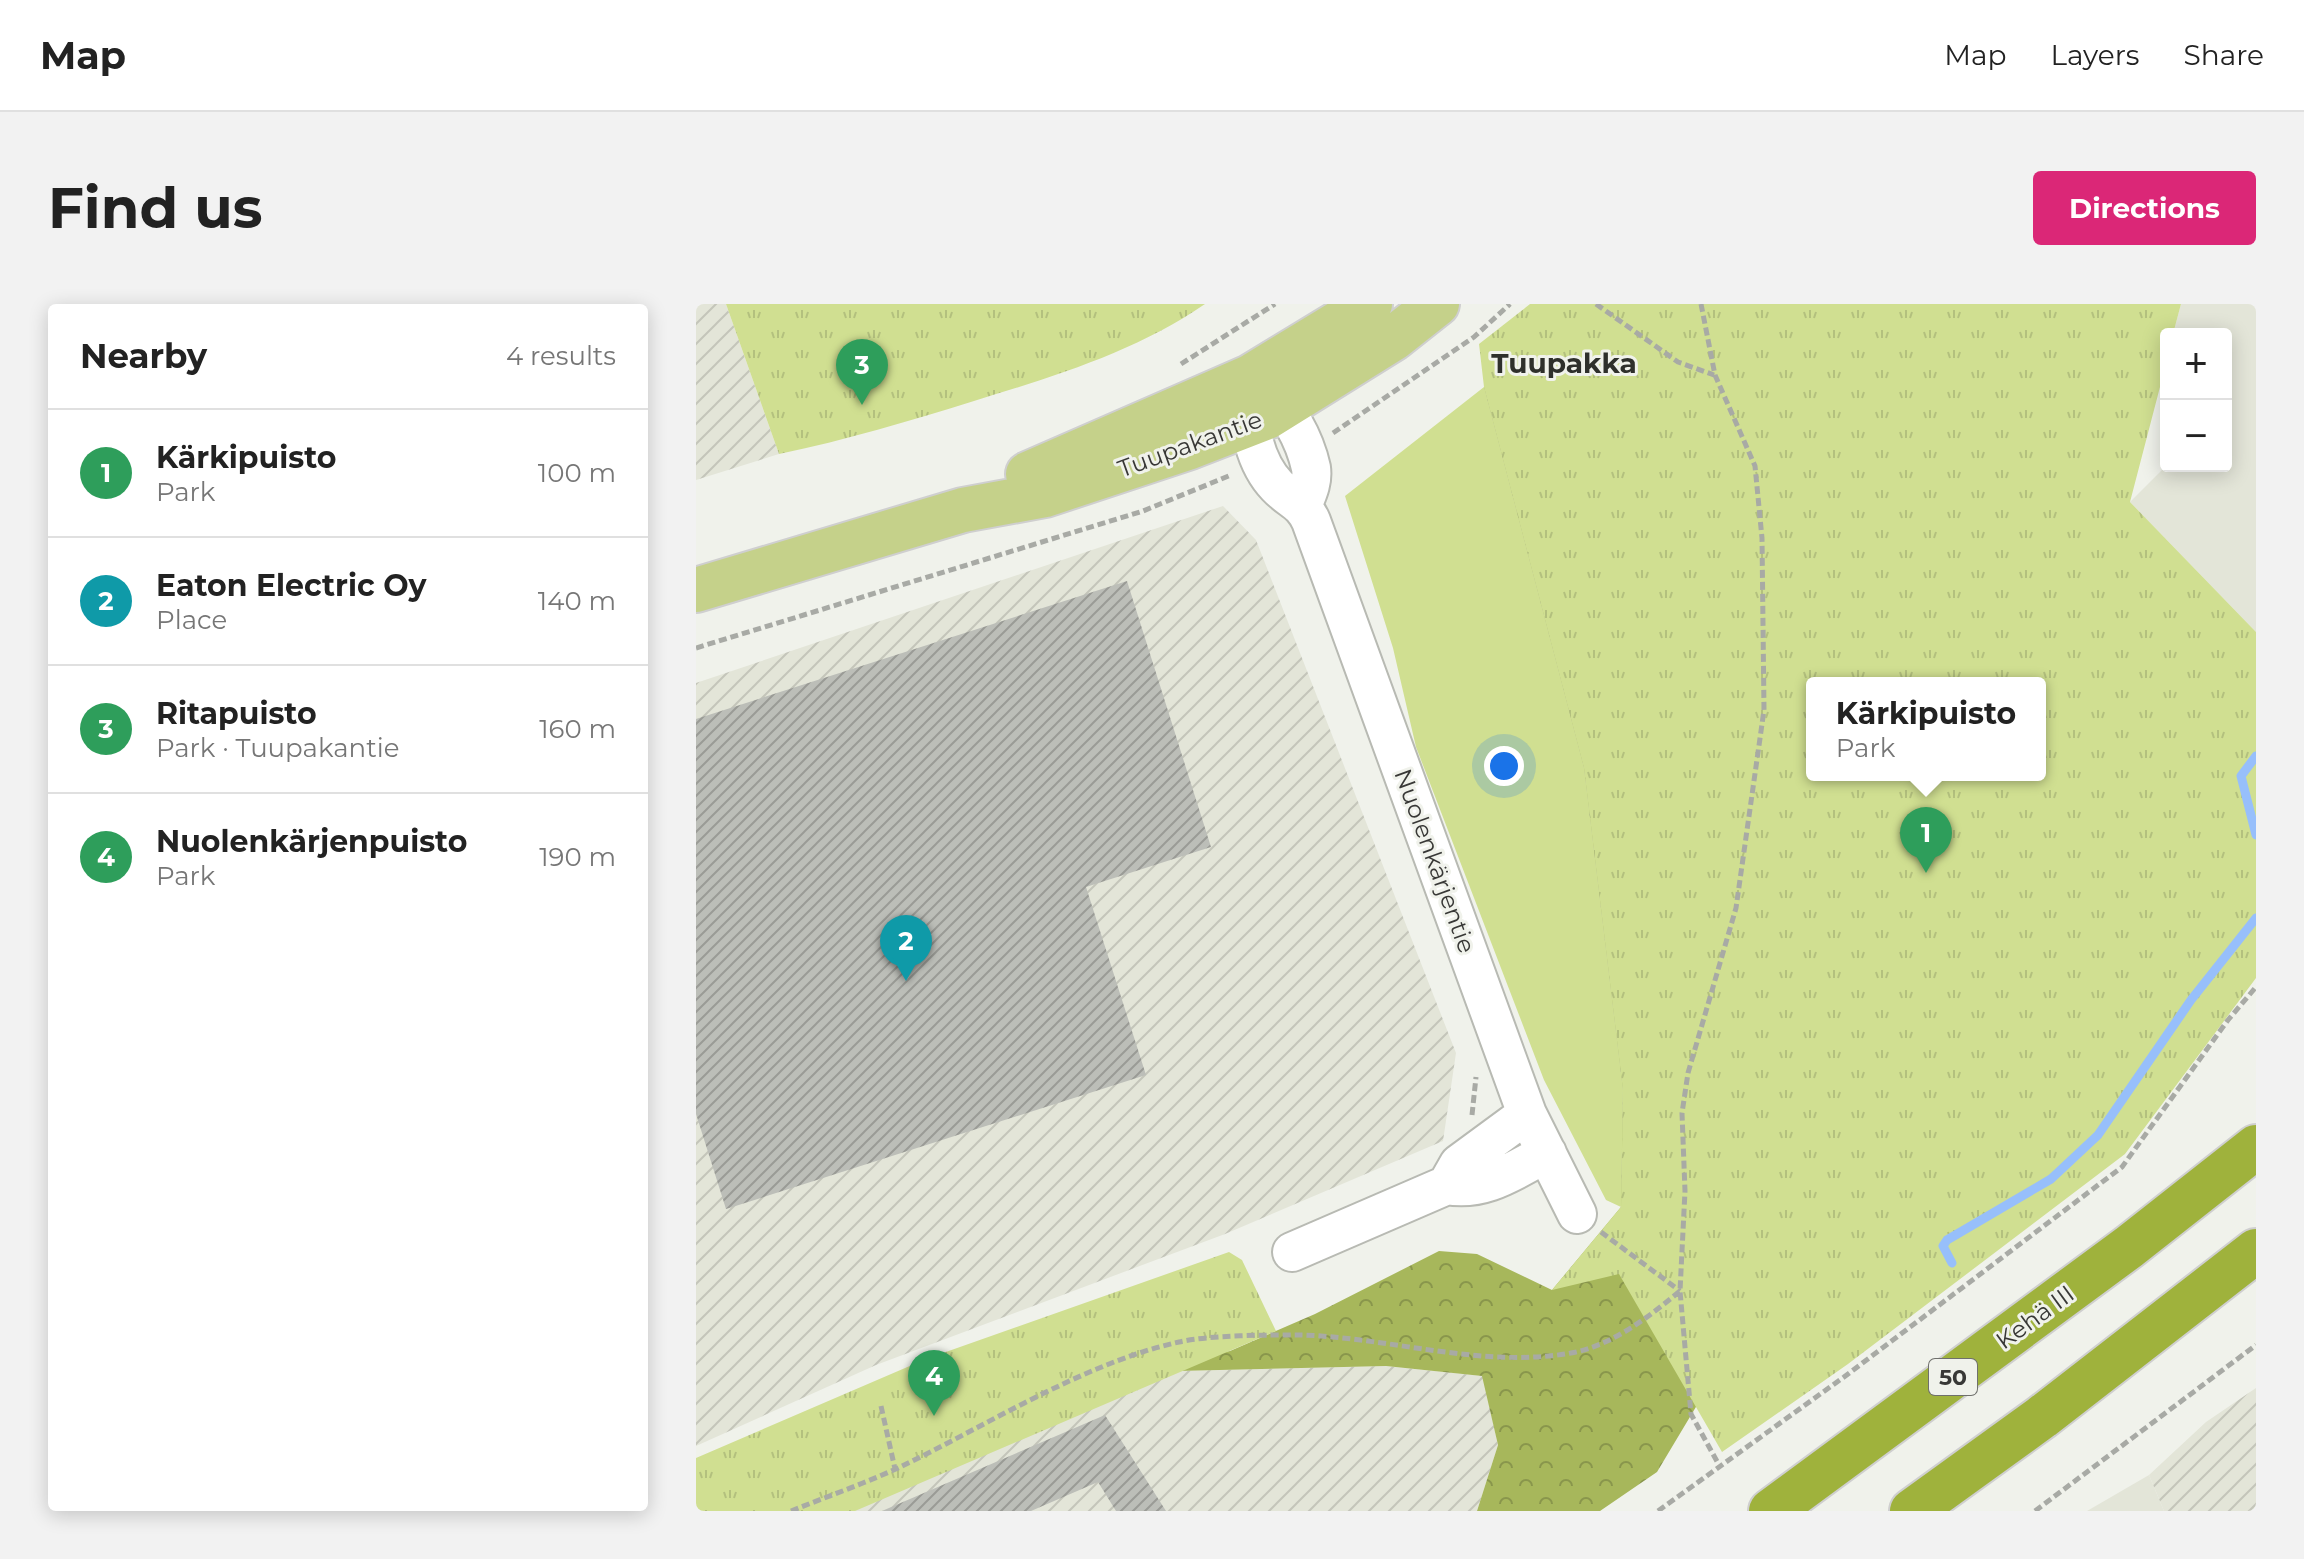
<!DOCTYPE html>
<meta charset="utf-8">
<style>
body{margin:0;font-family:Montserrat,sans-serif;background:#f2f2f2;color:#222}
.controls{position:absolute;right:24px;top:24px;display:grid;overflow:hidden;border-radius:8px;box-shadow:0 4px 20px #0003}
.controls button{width:72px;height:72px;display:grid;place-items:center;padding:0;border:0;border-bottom:2px solid #e0e0e0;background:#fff;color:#222;font:40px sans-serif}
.you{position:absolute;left:808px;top:462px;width:28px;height:28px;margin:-20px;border:6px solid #fff;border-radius:50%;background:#1a73e8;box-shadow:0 0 0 12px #1a73e833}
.badge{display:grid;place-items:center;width:52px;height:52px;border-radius:50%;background:#db2777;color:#fff;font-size:26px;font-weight:700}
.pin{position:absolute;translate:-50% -66px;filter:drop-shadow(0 2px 4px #0008)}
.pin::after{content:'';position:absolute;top:42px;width:28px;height:24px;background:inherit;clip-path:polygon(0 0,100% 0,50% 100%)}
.popup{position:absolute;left:1110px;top:373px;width:240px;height:104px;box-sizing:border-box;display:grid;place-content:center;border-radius:8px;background:#fff;filter:drop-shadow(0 2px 6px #0005);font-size:26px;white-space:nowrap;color:#767676}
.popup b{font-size:30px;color:#222}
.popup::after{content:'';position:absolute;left:50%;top:100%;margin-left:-16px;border:16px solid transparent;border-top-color:#fff}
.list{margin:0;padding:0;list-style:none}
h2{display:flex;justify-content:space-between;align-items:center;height:104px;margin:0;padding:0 32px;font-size:34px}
h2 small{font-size:26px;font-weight:400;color:#767676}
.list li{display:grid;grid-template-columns:52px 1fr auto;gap:24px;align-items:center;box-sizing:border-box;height:128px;padding:0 32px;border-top:2px solid #e0e0e0}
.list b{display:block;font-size:30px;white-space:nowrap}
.list p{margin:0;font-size:26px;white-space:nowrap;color:#767676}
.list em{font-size:26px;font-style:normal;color:#767676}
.map{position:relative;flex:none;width:1560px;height:1207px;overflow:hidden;border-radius:8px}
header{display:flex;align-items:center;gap:48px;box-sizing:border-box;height:112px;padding:0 40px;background:#fff;border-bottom:2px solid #e0e0e0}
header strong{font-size:38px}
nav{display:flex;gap:44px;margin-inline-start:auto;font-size:28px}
.intro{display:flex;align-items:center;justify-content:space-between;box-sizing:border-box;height:192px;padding:0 48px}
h1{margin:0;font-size:56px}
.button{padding:20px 36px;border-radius:8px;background:#db2777;color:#fff;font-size:28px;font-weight:700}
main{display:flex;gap:48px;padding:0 48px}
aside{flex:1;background:#fff;border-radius:8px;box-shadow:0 4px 20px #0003}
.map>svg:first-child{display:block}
</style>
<header>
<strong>Map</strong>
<nav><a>Map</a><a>Layers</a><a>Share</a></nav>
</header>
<div class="intro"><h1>Find us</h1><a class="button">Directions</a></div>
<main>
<aside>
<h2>Nearby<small>4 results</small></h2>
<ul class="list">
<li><span class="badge" style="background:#2e9e5b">1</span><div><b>Kärkipuisto</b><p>Park</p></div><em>100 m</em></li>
<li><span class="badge" style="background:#0f9aa8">2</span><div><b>Eaton Electric Oy</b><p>Place</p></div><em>140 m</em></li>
<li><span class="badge" style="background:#2e9e5b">3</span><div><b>Ritapuisto</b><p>Park · Tuupakantie</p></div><em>160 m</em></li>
<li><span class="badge" style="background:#2e9e5b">4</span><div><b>Nuolenkärjenpuisto</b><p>Park</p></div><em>190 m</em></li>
</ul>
</aside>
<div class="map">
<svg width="1560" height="1207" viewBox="0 0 1560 1207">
<defs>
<pattern id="industrial-furrows" width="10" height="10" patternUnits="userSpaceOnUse" patternTransform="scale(2)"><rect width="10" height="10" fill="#e3e5d8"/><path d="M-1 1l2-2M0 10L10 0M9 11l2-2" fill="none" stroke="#c4c5ba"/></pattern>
<pattern id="forest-crowns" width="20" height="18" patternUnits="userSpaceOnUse" patternTransform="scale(2)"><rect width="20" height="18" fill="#a7b75b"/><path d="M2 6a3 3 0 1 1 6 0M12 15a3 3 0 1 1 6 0" fill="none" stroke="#89964c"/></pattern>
<pattern id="park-tufts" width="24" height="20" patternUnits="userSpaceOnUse" patternTransform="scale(2)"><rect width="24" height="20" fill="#d0df91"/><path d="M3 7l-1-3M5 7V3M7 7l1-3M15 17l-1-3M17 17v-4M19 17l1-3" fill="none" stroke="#b3c07e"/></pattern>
<pattern id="building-hatch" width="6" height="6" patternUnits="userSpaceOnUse" patternTransform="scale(2)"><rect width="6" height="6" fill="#bcbeb8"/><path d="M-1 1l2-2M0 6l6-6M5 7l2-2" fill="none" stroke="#9a9b96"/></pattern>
</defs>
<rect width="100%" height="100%" fill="#f0f2eb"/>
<path fill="#e3e5d8" d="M1485,0h75v328l-126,-130 36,-36h60v-132h-53z
M1453,1171l15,36h-77z"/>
<path fill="url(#industrial-furrows)" d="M0,0h30l53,150 -83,26z
M527,202l33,34 200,513 -13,88 -218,93 -349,131 -180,81v-763z
M690,1062l97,10 15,69 -21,66h-626l326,-140z
M1560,1084v123h-92l-15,-36 57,-53z"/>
<path fill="#d0df91" d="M788,83l100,381 39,322 -2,117 -15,-7 -62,-120 -128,-333 -23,-99 -48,-152z"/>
<path fill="url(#forest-crowns)" d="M902,79l214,300v92l-88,585 -67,112 -57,39h-123l21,-66 -16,-69 -96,-10 -209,5 -76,31 -1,-27 130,-24 85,-37 124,-63 38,3 75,36 69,-83 2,-117 -39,-322 -100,-381z"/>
<path fill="url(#park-tufts)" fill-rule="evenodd" d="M30,0h479c-70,48 -150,72 -231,97 -64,20 -128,39 -195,53z
M834,0h651l-8,30h-7v30l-36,138 126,130v346l-131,176 -277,210 -126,88 -103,-178 -67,16 69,-83 2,-117 -39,-322 -100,-381 -5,-43zM1344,379v92h-228v-92z
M533,948l13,8 34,71 -421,180h-159v-53l230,-99z"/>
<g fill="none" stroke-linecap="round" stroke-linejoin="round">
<path stroke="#97bffb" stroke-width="9" d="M1560,452l-15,20 15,59
M1256,959l-9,-17 4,-6 104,-61 47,-44 93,-135 65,-82"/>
</g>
<path fill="url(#building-hatch)" d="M431,277l84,266 -125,40 60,188 -420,134 -30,-95v-395z
M409,1111l61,96h-50l-18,-29 -67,29h-149z"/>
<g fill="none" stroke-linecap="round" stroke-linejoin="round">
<g stroke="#b8bab3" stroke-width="42">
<path id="minor" d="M567,83c23,17 42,53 48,81 2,13 -3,24 -8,36
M553,89c-2,32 6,70 28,93 14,15 25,15 34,35l216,593 50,100
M751,881c38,7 67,-15 100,-32
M596,948l155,-67 12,-21 68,-50"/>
</g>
<g stroke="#cfcfcf" stroke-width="48">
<path id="major" d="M332,170l222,-97 120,-73
M0,286l267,-80 82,-15 145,-48 77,-30 127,-79 43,-34"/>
</g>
<g stroke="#cfcfcf" stroke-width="48">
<path id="highway" d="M1075,1207l358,-264 127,-100
M1216,1207l130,-94 214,-166"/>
</g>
<path stroke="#a8aaa5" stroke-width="5" stroke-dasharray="8 4" stroke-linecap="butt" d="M900,0l82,58 36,13
M1005,0l14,71 40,91 7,72 2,172 -28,198 -48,165 -6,40 3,78 -5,100 11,123 28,51
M485,60l94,-60
M637,129l141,-96 36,-33
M0,344l447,-137 88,-36
M776,811l4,-38
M905,928l79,59
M185,1102l14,63
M95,1207c35,-14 72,-27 107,-43 88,-42 186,-105 281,-126 30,-7 88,-7 120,-7 90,2 183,34 272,18 40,-7 78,-36 109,-62
M962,1207l186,-134 278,-210 106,-147 28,-33
M1339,1207l221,-166"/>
<use href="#minor" stroke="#fff" stroke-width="38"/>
<use href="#major" stroke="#c5d18a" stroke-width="44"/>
<use href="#highway" stroke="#9fb23c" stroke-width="44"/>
</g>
<g text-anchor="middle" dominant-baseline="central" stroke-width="6" stroke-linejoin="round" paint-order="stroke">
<rect fill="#f0f2eb" stroke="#6f706c" stroke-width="2" x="1233" y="1055" width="48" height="36" rx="6"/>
<g font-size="22" font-weight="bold" fill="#383836">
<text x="1257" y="1073">50</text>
</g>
<g font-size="24" fill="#383836" stroke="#f0f2eb">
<text transform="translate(494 140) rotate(-20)">Tuupakantie</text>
<text transform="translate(739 557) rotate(70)">Nuolenkärjentie</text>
<text transform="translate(1339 1013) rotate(-36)">Kehä III</text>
</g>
<g font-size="28" font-weight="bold" fill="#2e302b" stroke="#f0f2eb">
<text x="868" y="59">Tuupakka</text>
</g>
</g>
</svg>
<div class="controls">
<button>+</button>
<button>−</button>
</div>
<div class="you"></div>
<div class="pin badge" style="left:1230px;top:569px;background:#2e9e5b">1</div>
<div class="popup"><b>Kärkipuisto</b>Park</div>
<div class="pin badge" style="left:210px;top:677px;background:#0f9aa8">2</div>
<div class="pin badge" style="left:166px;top:101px;background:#2e9e5b">3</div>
<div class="pin badge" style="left:238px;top:1112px;background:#2e9e5b">4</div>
</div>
</main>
